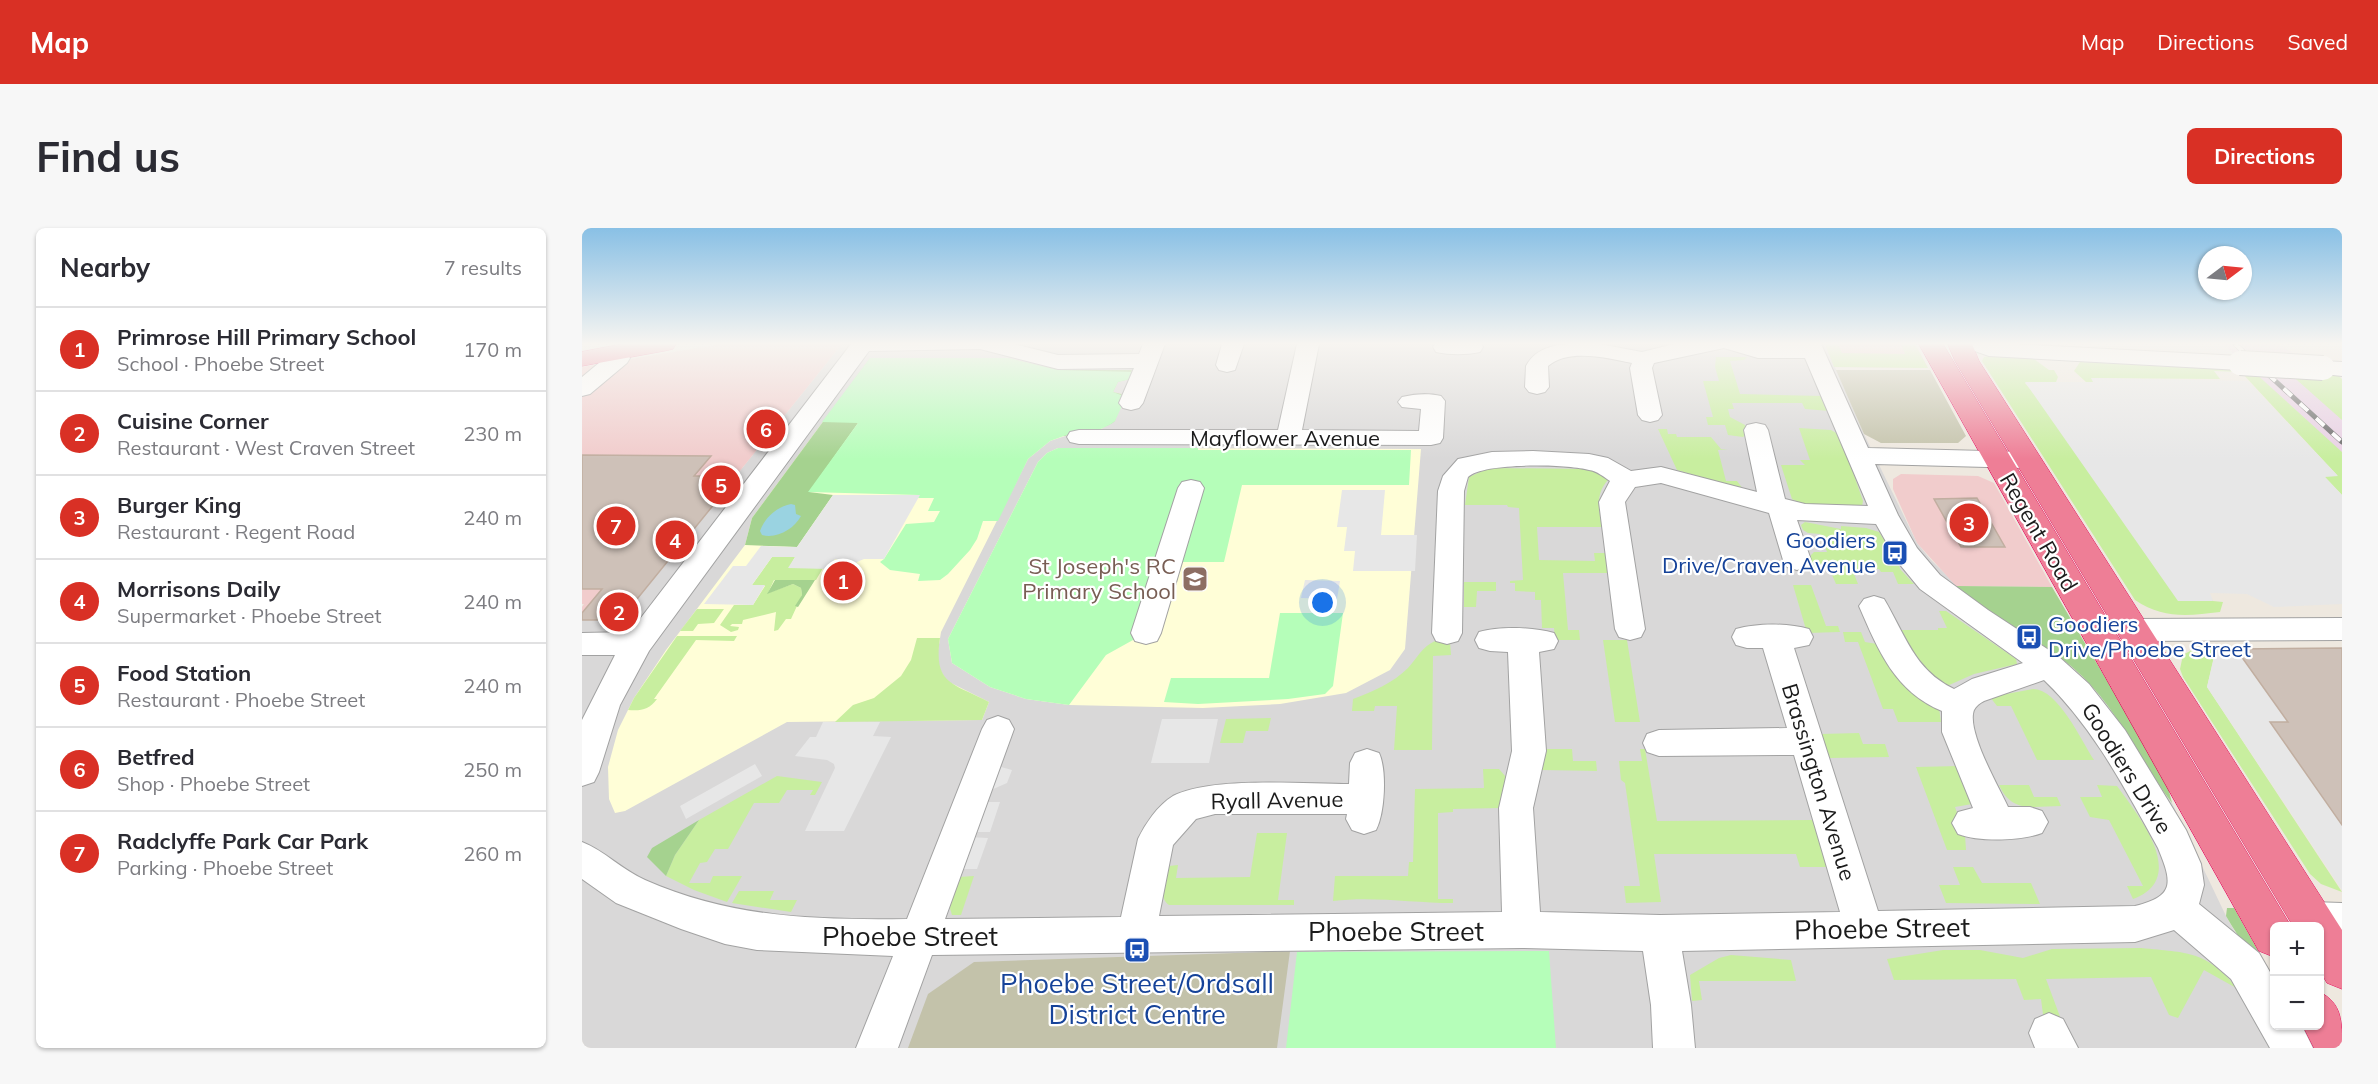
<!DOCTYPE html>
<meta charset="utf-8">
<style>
body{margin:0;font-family:Mulish,sans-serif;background:#f7f7f7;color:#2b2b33}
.controls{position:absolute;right:18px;bottom:18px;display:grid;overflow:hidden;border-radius:9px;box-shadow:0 2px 4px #0004}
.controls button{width:54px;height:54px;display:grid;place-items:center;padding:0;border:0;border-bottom:2px solid #e1e1e2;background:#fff;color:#2b2b33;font:30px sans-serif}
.compass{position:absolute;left:1616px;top:18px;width:54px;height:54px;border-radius:50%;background:#fff;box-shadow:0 2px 4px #0004;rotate:74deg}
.you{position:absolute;left:741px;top:375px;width:21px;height:21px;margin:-15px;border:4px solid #fff;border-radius:50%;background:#1a73e8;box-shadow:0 0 0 9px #1a73e833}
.badge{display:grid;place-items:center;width:39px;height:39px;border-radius:50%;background:#d93025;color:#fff;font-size:20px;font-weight:700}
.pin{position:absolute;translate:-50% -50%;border:3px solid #fff;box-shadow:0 2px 6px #0006}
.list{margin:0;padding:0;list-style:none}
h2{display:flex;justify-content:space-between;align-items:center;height:78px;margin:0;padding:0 24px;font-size:26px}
h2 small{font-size:20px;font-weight:400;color:#7c7c81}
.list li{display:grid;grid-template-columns:39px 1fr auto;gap:18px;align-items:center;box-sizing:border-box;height:84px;padding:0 24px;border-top:2px solid #e1e1e2}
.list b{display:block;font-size:22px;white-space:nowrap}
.list p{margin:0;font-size:20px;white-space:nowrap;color:#7c7c81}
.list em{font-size:20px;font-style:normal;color:#7c7c81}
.map{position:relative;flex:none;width:1760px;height:820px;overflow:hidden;border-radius:9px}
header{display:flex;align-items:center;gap:36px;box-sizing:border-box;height:84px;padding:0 30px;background:#d93025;color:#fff}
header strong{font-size:28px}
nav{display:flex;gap:33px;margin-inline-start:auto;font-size:21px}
.intro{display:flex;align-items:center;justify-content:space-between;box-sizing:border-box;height:144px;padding:0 36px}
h1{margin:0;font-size:42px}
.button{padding:15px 27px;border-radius:9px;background:#d93025;color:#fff;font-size:21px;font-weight:700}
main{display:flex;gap:36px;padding:0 36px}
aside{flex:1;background:#fff;border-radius:9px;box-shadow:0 2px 4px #0004}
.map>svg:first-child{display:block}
</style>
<header>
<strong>Map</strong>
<nav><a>Map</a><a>Directions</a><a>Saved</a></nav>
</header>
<div class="intro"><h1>Find us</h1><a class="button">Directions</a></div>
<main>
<aside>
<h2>Nearby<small>7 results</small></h2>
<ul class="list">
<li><span class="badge">1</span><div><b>Primrose Hill Primary School</b><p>School · Phoebe Street</p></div><em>170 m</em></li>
<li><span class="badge">2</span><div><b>Cuisine Corner</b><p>Restaurant · West Craven Street</p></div><em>230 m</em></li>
<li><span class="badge">3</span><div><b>Burger King</b><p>Restaurant · Regent Road</p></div><em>240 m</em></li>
<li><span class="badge">4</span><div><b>Morrisons Daily</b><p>Supermarket · Phoebe Street</p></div><em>240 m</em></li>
<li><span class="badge">5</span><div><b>Food Station</b><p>Restaurant · Phoebe Street</p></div><em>240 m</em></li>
<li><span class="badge">6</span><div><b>Betfred</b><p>Shop · Phoebe Street</p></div><em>250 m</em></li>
<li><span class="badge">7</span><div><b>Radclyffe Park Car Park</b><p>Parking · Phoebe Street</p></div><em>260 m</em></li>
</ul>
</aside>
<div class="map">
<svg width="1760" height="820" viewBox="0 0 1760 820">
<rect width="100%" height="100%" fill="#eee8df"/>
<path fill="#d9d8d8" d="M260,116h983l39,90 53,109 14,17 41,40 91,59 40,39 24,32 22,42 23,31 54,113 18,32 16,18 14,27v33h18l12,22h-1722v-428h38z"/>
<path fill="#f1cccc" d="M139,116h121l-222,276h-38v-13l2,-3h-2v-237z
M1243,116h90l13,24 -94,-1z
M1319,246l77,2 16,7 58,104 -96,-1 -39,-43 -24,-54v-10z"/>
<path fill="#e8d0e4" d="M1641,116h55l53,32 11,3v90z"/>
<path fill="#fffed7" d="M288,130h138l50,12h74l-2,9 -12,3 -5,10 9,2 -7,27 -14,8 -18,1 -33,11 -22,18 -87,173 -4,25 2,11 8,13 42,21 -7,18 -195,2 -162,89 -10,2 -6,-14 -1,-32 10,-37 16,-32 32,-48 79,-105 7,-27z
M476,220l363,1 -16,200 -15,21 -44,23 -66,11 -77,4 -134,-3 -43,-6 -36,-12 -38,-24 -4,-24 90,-177 9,-9z"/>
<path fill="#c3c2aa" d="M1254,142h94l36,66 -8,7h-77l-17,-9z
M708,723l-13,97h-369l20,-54 46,-32z"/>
<path fill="#c8ee9f" d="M1243,116h13l4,9 63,1 -4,-10h14l13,24 -94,-1z
M1410,127l42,4 15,11h5l4,7 -2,5 -31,1 188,218 10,1 -3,10c-32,4 -57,7 -85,-12l-153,-239 2,-4z
M1134,129h31l-3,3 -14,1 10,33 84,2 6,15 -25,-2 -3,-6h-70l2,6h-6l2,8 15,8 3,7 -5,5 -15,-2 -3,-10h-17l-2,-8h7l-10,-36h16l-4,-14z
M1498,134l173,9 89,81v43l-18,-19 13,-1 -96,-103 -27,-1 6,8 -128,-1 2,4h-8l-12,-11z
M1707,145l50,3 3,3v41z
M1217,200l32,2 9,5 23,66 -1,5 -35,-2v3l-27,-4 -8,-4 -11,-34h24l-5,-5h10z
M1076,201h9l1,5h8l1,3h34l10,12h7l-10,1 8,31h11l6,8 -66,-19z
M907,240l97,1 13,4 9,7c-13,14 -9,29 -6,47h-65l2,33 56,1 -1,-8h11l3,20h-45l5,57h11l1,10h-25l-1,-12h-12l-1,-28h-6v-8l-20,-1v-8h-5v-2l13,-1 -4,-72 -11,-1 -1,-2h-42l4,-28z
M1223,294l36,7v-3l25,2 13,4 19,29 2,8 14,15h-16l-5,-12h-12l-2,-3h-27l6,15h-22l-7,-16h-18v-13l3,-3h13l-7,-18 -12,-1 -5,-3 -2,-5z
M190,329h23l-6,11h34l-7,12h-42l-6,13 25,-9 8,4 1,7 -11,24h-5l-8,11 -4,1 2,-19 -33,8 -1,4h-10l-2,2 9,1 -1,3 -7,2 -11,-7 14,-20h19l12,-19 -13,-1z
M882,354h32v9h-19l-1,16h-12z
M1211,357h18l15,41h12l2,6 -33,1z
M115,381h27l-10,14 -16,1 -5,7h-13z
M1357,383h7l70,48 1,5 -43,10 -27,12 -22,-11 -25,-45h38v-2h9z
M1261,404h18l4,10 12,2c21,37 25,42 62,64l2,14h-43l-5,-13h-10l-25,-67h-13z
M95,408h60l-3,5 -38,-1 -42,59h3c-8,11 -16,12 -29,11l6,-12z
M335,410h23c-7,47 13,45 49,64l-7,18 -147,2 18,-17 21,-7 27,-22 10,-16z
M1021,412h24l13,82h-25z
M853,413l15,1 1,13 -18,1 -1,94h-38l3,-44h-22l-1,5h-22l1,-12c19,-7 40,-16 55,-31 9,-10 14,-21 27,-27z
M1615,419l23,1 -5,5 -8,34 135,205 -21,-8 -11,-10 -127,-197 -3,-8 3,-14z
M1451,461c25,0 48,51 61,71h-57l-26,-54h-14l-7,-9z
M689,490l-3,13h-22l-3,12h-23l6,-24z
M1277,505l4,11h22l4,13 -60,1 -8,-24z
M963,521h27l1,12h23l1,10 -55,-1z
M1058,521h5l12,72 156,-1 14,47h-27l-4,-13h-142l7,48 -35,1 -2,-17h16l-15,-103 -4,-3 -2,-19h23z
M1377,538l13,38 -17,3 10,28 1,15h-19l-31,-83z
M901,541h16l7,8 -6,31 -47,1v3l-15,1v86h15v4c-40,0 -80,-7 -120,-2l2,-25h73l1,-14h4l2,-73 69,-1z
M195,548l45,6 -7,13h-5l3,-5h-26l-8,13h-25l-26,46h-13l-8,13 -7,1 -11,20h21l3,-7h29l-15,26 -33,-12 -28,-14 9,-21 24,-35z
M1417,557h30l5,12h23l4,9c-27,0 -49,8 -62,-21z
M1515,557l20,1c21,29 73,92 16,113l-6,-13h16l-34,-66 -19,-3 -10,-20h22z
M675,605h30l-9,67h16v5h-125c-12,-8 -3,-27 0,-39l9,-1 -2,13 74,-1z
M1371,639h20l9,16h49l9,21 -94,-1 -7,-18h21z
M392,648l-13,39h-9l-3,-10 10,-28z
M157,663h35l-4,9h27l-6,12 -59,-9z
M1559,720c47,5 65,2 97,41l-34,-19 -26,48 -9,-3 -18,-38 -105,2 16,43h-18l-3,-23 -17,1 -8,-21 -122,1 -7,-21 56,-9h37l43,8 29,-9z
M1149,727l60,5 5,21h-97l3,19 -10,1 -2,-26 29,-17z"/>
<path fill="#a5d28f" d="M288,130h138l50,12h74l-2,9 -12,3 -5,10 9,2 -7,27c-13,11 -33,8 -50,15l-207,-13 -49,69 24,3 -36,52 -52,-2 7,-27z
M193,352h40l-17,27 -3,-1 7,-11 -1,-7 -8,-4 -26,10z
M1374,358l96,1 115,196 5,20c-32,-42 -52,-90 -90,-127 -37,-36 -88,-56 -126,-90z
M117,592l-24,35 -9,21 -19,-19 5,-9z
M1645,680h7l40,71v14c-14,-27 -33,-51 -48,-77z"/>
<path fill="#b5feb9" d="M288,130h138l50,12 77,2 -5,7 -12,3 -5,10 13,5 -11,24 -4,3 -10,5 -29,4 -22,8 -22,18 -30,62h-15l-6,18 -7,11 -22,24 -8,6 -22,1 2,-7 -30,-4 -10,-8 4,-3 22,-35 28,-2 6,-11h-12l6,-13h-16l1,-3 -111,-3 50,-69 -36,-1z
M476,220h140v2h213l-2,35h-167l-18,77h-44l-38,73 -36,20 -37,50 -43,-6 -36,-12 -38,-24 -4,-24 90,-177 9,-9z
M698,385h63l-10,73 -8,8 -37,5 -90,5 -34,-2 7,-24h98z
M967,723l7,97h-270l11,-96z"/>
<path fill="#e7e7e7" d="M1527,116h114l11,10 -118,-7z
M1509,150l157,3 90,95 -13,1 17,18v109l-68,3 -27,-13 -37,-1 3,8h-35l-153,-219h68z
M760,262h43l-4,45h36l-2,36h-62l2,-20h-11l3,-24h-10z
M251,267h87l-36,64h-20l-7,3 -6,6h-10l2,-8 -8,-1 -7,10 -40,-1 7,-11h-23l-20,28h13l-12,20 -49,-1 29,-38h13l15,-20 36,1z
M723,352l35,1 -3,18 -36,-1z
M1638,420l16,1 52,73h-18l69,98h3v70l-135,-203 8,-35z
M580,491h56l-9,44h-58z
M241,494h57l-7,14 18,1 -47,94h-39l30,-63 -1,-4 -7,-4 -32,-4 15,-19h6z
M408,497h20l-13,35 4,7 11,3 -5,13 -16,7 -9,12h18l-10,30h-21l-2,5 21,1 -11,31h-23l-13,35h-21z
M173,536l7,12 -76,43 -6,-13z"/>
<path fill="#9ad3e1" d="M209,276l4,1 1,9 5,2c-7,13 -24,23 -39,19l-2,-4c5,-14 17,-24 31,-27z"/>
<path fill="#cec1b8" stroke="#c1aea0" stroke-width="1.5" d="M0,227l129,1 -17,20h43l-117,144h-38v-7l20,-24h-20z
M1395,270l28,49h-44l-27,-48z
M1760,420v177l-72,-103h18l-52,-73z"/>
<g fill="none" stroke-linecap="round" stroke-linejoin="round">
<g stroke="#a2a2a2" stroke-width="2">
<path id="minor" d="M269,116h163l44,11 81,-1 4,-10h22l-22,59 -4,5 -8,2 -8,-2 -4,-5 15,-35 -76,1 -78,-20 -111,2 -220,300 -29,54 -21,67 -5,10 -12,4v-66l33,-65h-33v-22l48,-1z
M640,116h22l-9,26 -8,2 -8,-2 -3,-5z
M715,116h22l-17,86 117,1 2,-22 -19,-2 -4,-5 4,-5c12,-3 27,-4 39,-1l4,5 -2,37 -3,5 -9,2 -352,-1 -9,-2 -3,-5 3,-5 9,-2h199z
M853,116h46l2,3 -3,5c-14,3 -30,3 -44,0l-3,-5z
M1017,116l43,8 32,-8h147l47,104 156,4 9,2 4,6 -4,6 -9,2 -149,-4 23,51 19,33 23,27 48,35 70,46 31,28 36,46 61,100 15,34 3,21 -5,19 60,49 15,26v47h28l11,22h-43l-39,-69 -57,-49 -39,12 -453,9 9,54 4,43h-42l-2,-43 -8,-54 -121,-3 -590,7 -34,93h-42l37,-92 -136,-6 -32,-6 -44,-15 -65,-26 -34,-24v-37c23,9 40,28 63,38 86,38 170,40 262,39l75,-190 5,-9 11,-4 11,4 5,9 -69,190 176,-2 17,-78c7,-15 20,-34 35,-43 38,-20 131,-12 176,-12l1,-21 5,-10 12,-4 12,4c8,17 6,60 -3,77l-12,4 -12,-4 -6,-11 1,-5h-132l-19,5 -23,26 -14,71 343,-4 -3,-104 13,-57 -4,-99 -18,-1 -11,-3 -4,-8 4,-8c21,-6 54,-5 75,1l4,8 -4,8 -15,3 7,99 -13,57 7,104 120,3 180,-3 -46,-157 -135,1 -12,-4 -4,-9 4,-9 12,-4 128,-2 -24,-80h-16l-11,-3 -4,-8 4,-8c21,-6 52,-6 73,0l4,8 -4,8 -15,3 84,263 257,-5c39,-10 38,-22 23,-58 -33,-59 -64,-120 -114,-168l-60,21c-4,2 -8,5 -10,9 -8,21 25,77 34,97h22l12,4 6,11 -6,11c-21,8 -63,9 -84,1l-6,-11 6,-11 15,-4 -31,-76v-21c-47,-19 -64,-61 -83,-105l5,-7 10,-3 10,3c21,35 30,71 70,90l18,-10 51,-16 -103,-74 -23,-28 -21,-37 -79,-4 14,40 -4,7 -10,3 -10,-3 -4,-7 -14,-47 -108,-30 -26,4 -10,15 20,127 -4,8 -11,3 -11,-3 -4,-8 -16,-127 11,-21c-6,-4 -13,-10 -21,-11 -21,-6 -106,-8 -121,7l-4,14 -2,142 -4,8 -11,3 -11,-3 -4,-8 6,-142 5,-15 15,-17 34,-7 41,-1 56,3 19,4 23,13 30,-4 96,25 -13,-62 3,-5 9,-2 9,2 3,5 17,69 20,5 63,2 -63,-148h-47l-34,-10 -70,15 -2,5 10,47 -4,5 -8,2 -8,-2 -4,-5 -8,-47 2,-5c-24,-5 -64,-15 -84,3l1,21 -4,5 -8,2 -8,-2 -4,-5 1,-21c14,-26 47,-22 73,-22z
M1384,116h49l225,12 8,2 3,5 -3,5 -8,2 -251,-14 -20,-7z
M37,123l8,2 3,5 -3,5 -37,31 -8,2v-19l29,-24z
M1741,133l19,1v14l-27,-3 -3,-5 3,-5z
M609,252l9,2 4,6 -43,145 -4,8 -11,3 -11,-3 -4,-8 47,-145 4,-6z
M1760,390v22l-210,1 -11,-3 -4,-8 4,-8 11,-3z
M1730,674l30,1v36l-22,-1v-12h-24l-3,-6 6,-13z
M1467,785l14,6 15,29h-43l-6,-15 6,-14z"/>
</g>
<g stroke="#e51361" stroke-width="1">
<path id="highway" d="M40,116h54l-3,5 -9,2 -82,15v-14z
M1337,116h24l346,579 1,3h-16v31l-15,-6z
M1366,116h24l7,17 363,569v59l-15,-6 -7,-12v-45h-27l-338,-565z
M1738,764c22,12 22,28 22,56h-28l-11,-22h17z"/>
</g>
<use href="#minor" fill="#fff" fill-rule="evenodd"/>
<use href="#highway" fill="#ee7e96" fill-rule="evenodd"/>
<g stroke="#696969" stroke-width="5">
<path id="rail" d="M1653,116l107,98"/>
</g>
<use href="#rail" stroke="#fff" stroke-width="4" stroke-dasharray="11" stroke-linecap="butt"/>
<g stroke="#a2a2a2" stroke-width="26" stroke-linecap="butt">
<path id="minor-bridge" d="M1658,135l83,5"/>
</g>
<use href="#minor-bridge" stroke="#fff" stroke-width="24"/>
</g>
<linearGradient id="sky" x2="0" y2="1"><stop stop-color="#89c0e5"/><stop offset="0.5" stop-color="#f7f5f1"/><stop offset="1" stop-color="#f7f5f1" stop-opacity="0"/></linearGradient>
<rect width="1760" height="231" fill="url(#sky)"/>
<defs>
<g id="bus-square" transform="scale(1.35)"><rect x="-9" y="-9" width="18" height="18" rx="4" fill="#1a4fb4" stroke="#fff"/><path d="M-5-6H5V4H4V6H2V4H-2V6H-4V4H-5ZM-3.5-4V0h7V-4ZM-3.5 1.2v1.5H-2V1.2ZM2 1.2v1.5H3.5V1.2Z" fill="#fff"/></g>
<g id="school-square" transform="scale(1.35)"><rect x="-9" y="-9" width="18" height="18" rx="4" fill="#8d6e63" stroke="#fff"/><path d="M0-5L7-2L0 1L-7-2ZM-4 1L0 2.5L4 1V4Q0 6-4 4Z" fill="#fff"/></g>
</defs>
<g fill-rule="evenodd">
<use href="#bus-square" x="1313" y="325"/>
<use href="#school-square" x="613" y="351"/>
<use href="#bus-square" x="1447" y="409"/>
<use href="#bus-square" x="555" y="722"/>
</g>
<g text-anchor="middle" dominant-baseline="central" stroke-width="4.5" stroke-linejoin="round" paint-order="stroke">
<g font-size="22" fill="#1b1b1b" stroke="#fff">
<text x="703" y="210">Mayflower Avenue</text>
<text transform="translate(1457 304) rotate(60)">Regent Road</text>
<text transform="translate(1545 540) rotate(58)">Goodiers Drive</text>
<text transform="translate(1237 554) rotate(73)">Brassington Avenue</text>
<text transform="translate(695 572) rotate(-1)">Ryall Avenue</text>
</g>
<g font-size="22" fill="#164399" stroke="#fff" text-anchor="end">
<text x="1294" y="312">Goodiers<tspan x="1294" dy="25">Drive/Craven Avenue</tspan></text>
<text x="1466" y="396" text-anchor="start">Goodiers<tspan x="1466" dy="25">Drive/Phoebe Street</tspan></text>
</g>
<g font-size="22" fill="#785e54" stroke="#fff" text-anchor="end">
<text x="594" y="338">St Joseph's RC<tspan x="594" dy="25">Primary School</tspan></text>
</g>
<g font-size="27" fill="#1b1b1b" stroke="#fff">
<text transform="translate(1300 700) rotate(-1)">Phoebe Street</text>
<text x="814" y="703">Phoebe Street</text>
<text x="328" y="708">Phoebe Street</text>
</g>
<g font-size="27" fill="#164399" stroke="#fff">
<text x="555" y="755">Phoebe Street/Ordsall<tspan x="555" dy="31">District Centre</tspan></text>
</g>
</g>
</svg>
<div class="controls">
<button>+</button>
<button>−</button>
</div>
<svg class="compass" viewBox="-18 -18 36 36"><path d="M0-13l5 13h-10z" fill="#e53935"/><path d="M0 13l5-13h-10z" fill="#7c7c81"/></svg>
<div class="you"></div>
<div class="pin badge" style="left:261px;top:353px">1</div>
<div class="pin badge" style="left:37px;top:384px">2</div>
<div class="pin badge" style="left:1387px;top:295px">3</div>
<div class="pin badge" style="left:93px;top:312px">4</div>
<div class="pin badge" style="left:139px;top:257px">5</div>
<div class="pin badge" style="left:184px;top:201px">6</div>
<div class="pin badge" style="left:34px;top:298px">7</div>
</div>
</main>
